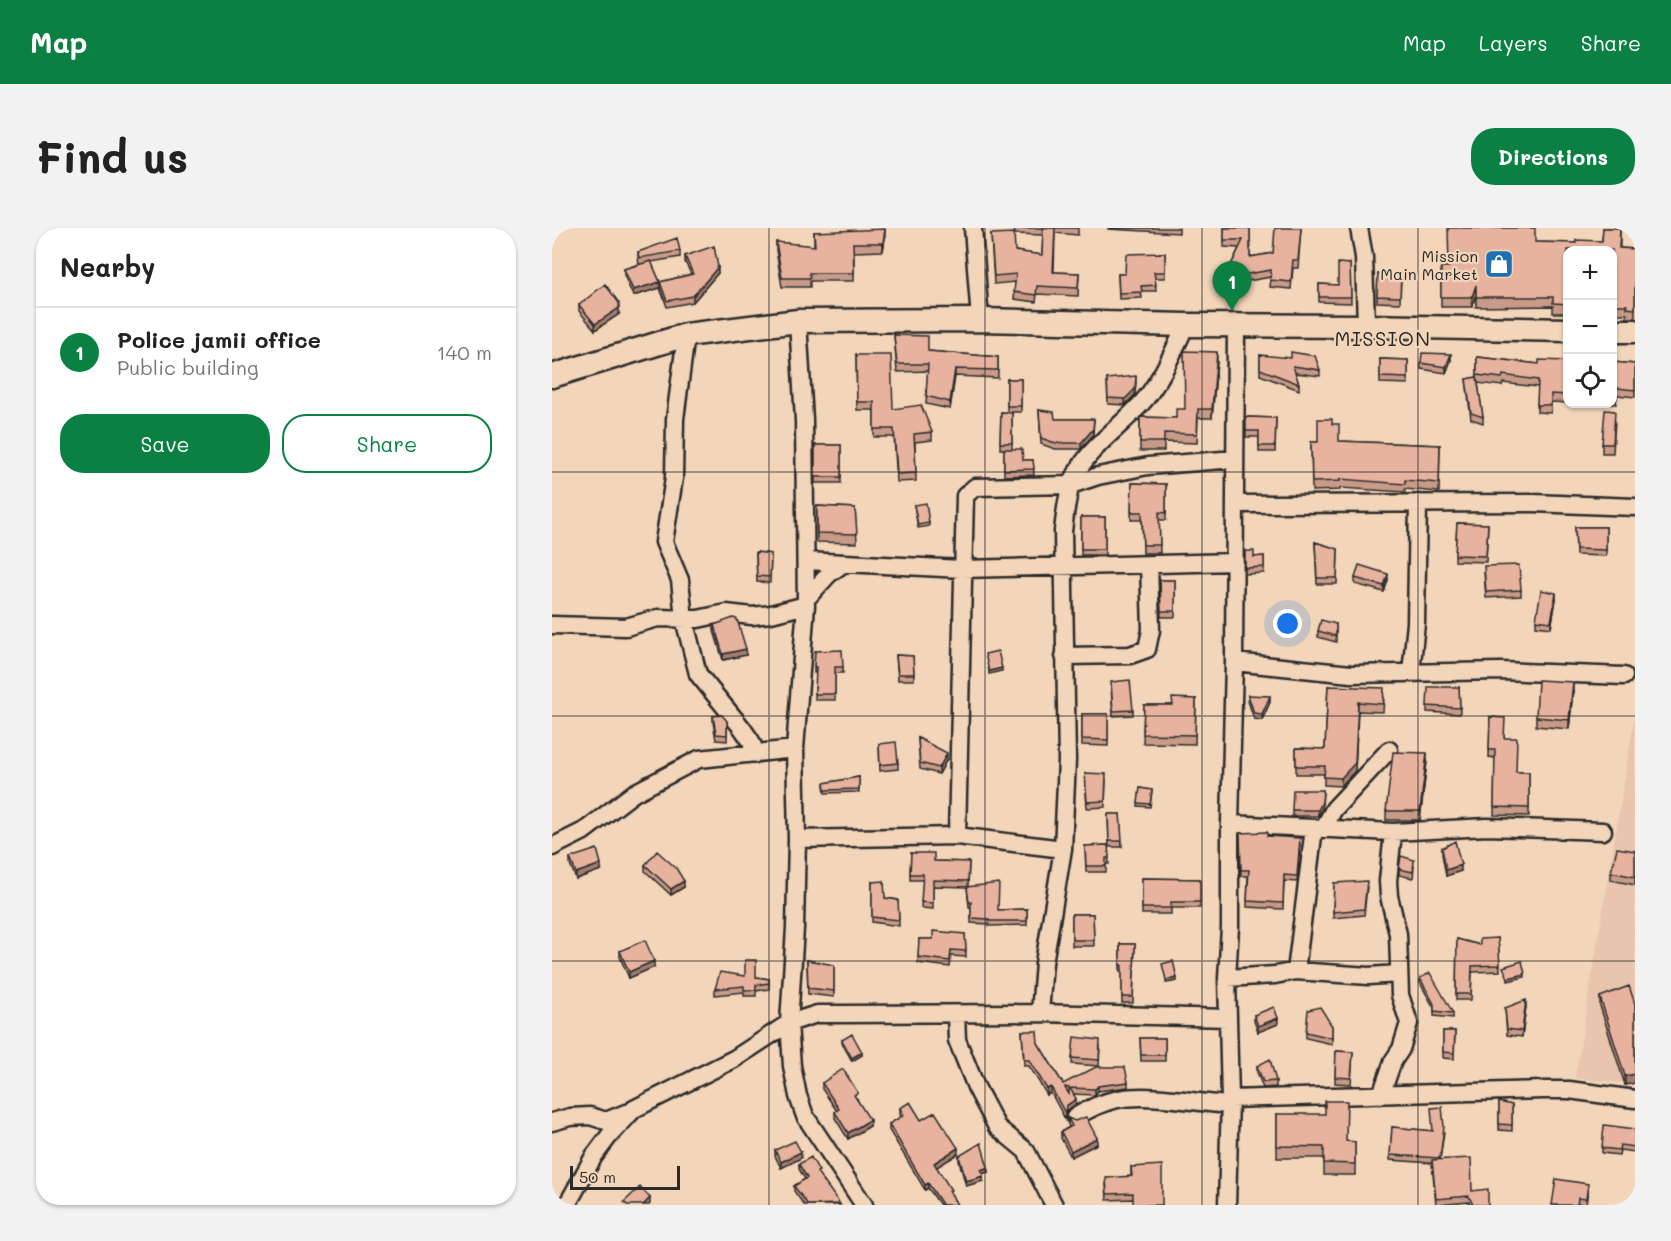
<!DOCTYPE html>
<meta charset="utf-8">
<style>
body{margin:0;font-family:Mali,sans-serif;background:#f2f2f2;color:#222}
.controls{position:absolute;right:18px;top:18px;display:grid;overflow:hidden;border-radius:12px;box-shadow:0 2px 4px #0004}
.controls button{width:54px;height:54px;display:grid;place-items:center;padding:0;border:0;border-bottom:2px solid #e0e0e0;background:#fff;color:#222;font:30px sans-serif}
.scale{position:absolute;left:18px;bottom:15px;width:110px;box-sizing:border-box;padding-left:6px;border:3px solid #2b2b2b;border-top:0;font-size:16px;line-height:21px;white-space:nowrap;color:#2b2b2b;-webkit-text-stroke:4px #f3d5b9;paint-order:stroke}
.you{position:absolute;left:736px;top:396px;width:21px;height:21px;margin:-15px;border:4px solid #fff;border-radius:50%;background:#1a73e8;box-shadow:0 0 0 9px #1a73e833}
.badge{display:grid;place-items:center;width:39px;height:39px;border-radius:50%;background:#0b8043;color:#fff;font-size:20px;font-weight:700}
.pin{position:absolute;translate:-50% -50px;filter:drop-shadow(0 2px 3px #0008)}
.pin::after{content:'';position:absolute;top:32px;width:21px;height:18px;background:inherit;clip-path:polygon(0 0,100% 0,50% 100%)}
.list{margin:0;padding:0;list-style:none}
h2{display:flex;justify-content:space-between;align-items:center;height:78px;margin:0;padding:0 24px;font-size:26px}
h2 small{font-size:20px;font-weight:400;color:#767676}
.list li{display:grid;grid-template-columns:39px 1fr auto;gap:18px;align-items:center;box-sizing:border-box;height:90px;padding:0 24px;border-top:2px solid #e0e0e0}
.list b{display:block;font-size:22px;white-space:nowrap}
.list p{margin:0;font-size:20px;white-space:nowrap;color:#767676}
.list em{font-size:20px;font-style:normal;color:#767676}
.actions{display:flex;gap:12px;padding:18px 24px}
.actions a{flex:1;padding:14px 0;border:2px solid #0b8043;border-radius:24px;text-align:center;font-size:21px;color:#0b8043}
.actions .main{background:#0b8043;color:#fff}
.icon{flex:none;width:33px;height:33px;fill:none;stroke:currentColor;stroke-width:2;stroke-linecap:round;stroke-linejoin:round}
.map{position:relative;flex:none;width:1083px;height:977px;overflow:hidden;border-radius:24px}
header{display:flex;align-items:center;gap:36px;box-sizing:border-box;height:84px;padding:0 30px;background:#0b8043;color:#fff}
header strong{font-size:28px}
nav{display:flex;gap:33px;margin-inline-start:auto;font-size:21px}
.intro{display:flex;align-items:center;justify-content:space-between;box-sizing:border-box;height:144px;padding:0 36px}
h1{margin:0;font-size:42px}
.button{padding:15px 27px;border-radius:24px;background:#0b8043;color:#fff;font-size:21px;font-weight:700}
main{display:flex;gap:36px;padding:0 36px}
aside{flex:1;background:#fff;border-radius:24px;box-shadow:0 2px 4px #0004}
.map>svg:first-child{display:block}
</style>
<header>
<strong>Map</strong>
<nav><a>Map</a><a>Layers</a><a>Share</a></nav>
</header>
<div class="intro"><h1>Find us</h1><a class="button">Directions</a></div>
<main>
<aside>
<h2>Nearby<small></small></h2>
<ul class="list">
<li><span class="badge">1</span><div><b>Police jamii office</b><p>Public building</p></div><em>140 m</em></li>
</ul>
<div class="actions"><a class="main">Save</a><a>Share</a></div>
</aside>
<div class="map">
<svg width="1083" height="977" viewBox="0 0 1083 977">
<rect width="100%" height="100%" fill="#f3d5b9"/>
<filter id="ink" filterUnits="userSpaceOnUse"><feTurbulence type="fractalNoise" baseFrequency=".0167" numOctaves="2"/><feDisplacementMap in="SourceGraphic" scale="12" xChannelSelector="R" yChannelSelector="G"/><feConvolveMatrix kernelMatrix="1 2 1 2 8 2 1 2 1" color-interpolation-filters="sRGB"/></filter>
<g filter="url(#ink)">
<path fill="#e8c5ac" d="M1083,488v368l-60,-6z"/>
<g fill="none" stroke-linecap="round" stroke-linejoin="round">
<g stroke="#2b2b2b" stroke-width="21">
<path id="minor" d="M421,0l7,92
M807,0l5,29 2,69
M246,93l6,99 2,185 -11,144 2,90 -2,89 -6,95 3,43 6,30 7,20 59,89
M134,107l-11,84 -1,59 -10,64 16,38 4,39 14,55 44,54 9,13 5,13
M683,276l298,-1 102,4
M254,333l156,8 273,-7
M254,371l23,-25 15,-11
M0,397l74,2 32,-9 40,1 28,-6 26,3 19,-2 35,-9
M512,428l66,-1 17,-6 4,-19 -2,-66
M682,434l117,12 150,-3 123,5
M859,445l5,-50 2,-120
M678,596l163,8 94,-5 116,4
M771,601l11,-20 55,-59
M405,608l8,-340 10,-9 96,-2 27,-9 50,-10 87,-7
M245,611l160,-3 106,13
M0,619l32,-16 50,-38 65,-34 96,-10
M744,743l73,5 29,-2
M675,750l48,-3 21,-4 18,-143
M488,785l4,-50 19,-114 4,-89 -4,-229c2,-15 3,-31 8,-45 12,-37 52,-59 75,-88 17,-22 28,-48 40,-73
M404,786l1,26 19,47 21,40 29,24 28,54
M829,867l12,-34 8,-12 8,-26 -9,-28 -2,-61 -9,-38 -1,-15 5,-49
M678,871l313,-9h26l66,9
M523,889c14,-8 27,-15 43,-18 33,-6 79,4 112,6
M0,894l18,-5 20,-1 16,5 20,-8
M15,977l27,-49 15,-20 25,-27 100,-50 55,-36 28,-9h27l196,-1 188,5
M675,977l3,-106 -3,-121 3,-51v-103l4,-162 2,-336"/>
</g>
<g stroke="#2b2b2b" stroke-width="27">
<path id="secondary" d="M1060,103h23
M0,148l134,-41 112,-14 182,-1 206,5 180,1 202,4"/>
</g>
<use href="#minor" stroke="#f3d5b9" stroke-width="16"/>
<use href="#secondary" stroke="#f3d5b9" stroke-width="22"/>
</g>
<path fill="#c89a88" stroke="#2b2b2b" stroke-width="1.5" d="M462,0h64v7l-23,-2 -1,39 25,1 -1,23 -41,-2 -1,8 -22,-3 1,-17 -21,2 -3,-50 24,17 27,4 1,-20 -28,-1z
M556,0h71v5l-71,-4z
M672,0h26v29l23,-4 28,-25 -3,40h-5l-2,21 -21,-2 1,-10 -46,8v-7l14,-30 -15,-1z
M1051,0h32v3l-15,-3v20l15,1v69h-8v-4h-15v-64h-44v63h-15v-7l-77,1v-12l-4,12h-31v-40h8l86,-25 41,1 26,-2z
M262,4l71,6 -2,13 -29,1v29h-44v6h-28l-6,-37v-8l38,4z
M128,23v6l-29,5 9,20 31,-8 -6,-12v-6l33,17 -25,29 -26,5 -7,-19 -27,8 -9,-21v-6l15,-5 -1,-6v-6z
M613,25v25h-10l1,13h-15l1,7 -23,1 -1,-25h7z
M798,36l1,39 -32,-1v-18l19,1z
M826,46l23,1 -1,28 -23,-1z
M27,77l40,9 -24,16 -16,-19z
M342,107l34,16 70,6v21l-43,-2 -5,33 -24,-5 2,-33 -31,1z
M304,127l37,54 39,23v8l-17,2 1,39 -19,1 -3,-45h-20v-27h-17z
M708,127l60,15v6l-25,-3 4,11v6l-39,-15z
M925,129l62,7 29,-3v42l-17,-1v11l-14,-1 1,-25 -35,-4 -1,3 -24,-3 5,34v6l-12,-4 -5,-40 11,-2z
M828,131l28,1v24l-28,-1z
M899,132l-5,13 -25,-4v-6z
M665,133l-5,57h-14l-1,25 -33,-1v9h-24v-34l36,1 9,-9z
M1060,134l23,2v33l-18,-2 -1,9h-7h3z
M455,151h14v33h-14z
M555,151l29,3 -1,13 -10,10 -17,-1z
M487,182l16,9h39l-1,16 -12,14h-26l-14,-5z
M449,184l11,1v36l11,11h10l1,15 -30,1v-27h-4z
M694,189l30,1 -1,34h-16v-15h-13z
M1063,192l-2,33h-11v-9z
M780,196l7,17 101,4 -1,47 -34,-3v3l-65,-4v2l-28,1 -1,-49h7z
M263,217h26v38h-26z
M580,255l34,1v36h-7l1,33h-17l-1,-33h-11z
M362,277l15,18v3l-11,2z
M265,278l38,2 2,35 -40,-1z
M529,289h24v38h-24z
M905,295l31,1 -2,38 -31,-1z
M1023,299h31v29l-30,-1z
M763,314l23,7 -1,35h-20z
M693,323l9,6 10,-1v17l-19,1z
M204,324l15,2 -1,29 -13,-1z
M932,344l37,18v6l-35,2z
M803,350l33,2 -4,12 -29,-8z
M608,352h15v37h-14z
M1004,371l-5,29 -15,-2v-6z
M784,396v18l-18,-5v-6z
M162,397l32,30 -23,5 -9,-29z
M263,423l28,16v6h-8v27h-20l1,-27h-2z
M344,427l17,1 1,24h-16z
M776,458l56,11 -1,15 -25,-1 -3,60 -14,15 -17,-1v-11h-28v-26l29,1z
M559,459l22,23v5l-20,1z
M907,459l1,27 -33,-2v-6z
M1021,463l-4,38 -33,-3v-9z
M696,467l22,7 -8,18 -8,-1 -6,-18z
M644,471l-1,45 -52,-1 1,-38h29z
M530,486h26v32l-26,-1z
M161,488l14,5v20l-11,-1 -3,-18z
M938,489l15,21 11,34h13v44l-35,-1 1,-57 -6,-1z
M366,510l29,21 -8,15 -19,-5z
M327,516l19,19v6l-18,2z
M875,533l-7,59h-34v-9z
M307,549v15l-34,1 -1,-10z
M533,551l21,1 -1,27 -18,1z
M588,560l12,2 -2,17 -12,-1z
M770,580l-4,8h-26v-6z
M556,586h12l2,33h-13z
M688,605l27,3 33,8 -3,38 -13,-1 -1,28 -36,-2 1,-31h-7z
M556,617l1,19h-3v8h-20l-1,-26z
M890,620l19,23 -15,5 -4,-22z
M1083,623v34l-24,-5v-8z
M359,625l23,8 35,1 -1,25 30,23 29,-1v16l-38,1v-2l-18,-1v-16h-2l-2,-20 -34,-1v23l-12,-1 2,-28h-13z
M18,630l31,12 -25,9 -6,-15z
M93,637l39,22 -13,8 -26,-24z
M862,638l-1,12 -14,-3v-6z
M590,650l58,1v29h-29v6h-29z
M320,654l13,16 13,2 1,26 -27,-4z
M782,655l33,4 -3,28 -31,3z
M520,686h21l1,32h-22z
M413,706l1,23 -15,-1 -1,11 -32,-4 1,-24h14z
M946,710l2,33 -28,1 -1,28h-15l1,-61 23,6z
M568,716h15l-2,59h-11v-32h-2z
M68,723l34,16 -25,11 -9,-21z
M255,732l27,5v32l-26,-3z
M204,749l13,2v10l-13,2v5h-12v-4l-29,3v-6z
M868,750l33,35v5l-19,-2v-8l-14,-25z
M1048,769l35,7v79l-10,2 -25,-79z
M974,778l-4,31 -15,-2 -2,-27z
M702,787l24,9 -20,8 -4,-11z
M780,798v18l-26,-6v-6z
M470,803l16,12 25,41 65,-2v5l-30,4 -3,4 -22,-1 3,10 -10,7 -1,8 -14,-26 -4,2 -18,-29h-5z
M891,803h12l-1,28 -11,-1z
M588,810h25v23h-24z
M290,812l20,15 -10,6 -10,-18z
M548,818l-1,20 -27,-2v-6z
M784,823l17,1 -2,32 -16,-1z
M705,838l19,15v6l-13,1 -6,-16z
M270,855l36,16h-1l13,27 -22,13 -13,-21v-6l2,-1 -15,-22z
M947,874l13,3v26l-13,-1z
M348,880l21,12 37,34 -22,13 21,38h-17l-12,-17 -3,2 -36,-60v-6l12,-7 -1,-3z
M725,886l69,27 9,1v33h-31v-17h-47z
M516,890l29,26 -26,13 -10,-19v-6l8,-5 -1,-3z
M840,899l52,5 -4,28 48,45h-18l-1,-3 -33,3 -4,-42 -42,-3z
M1083,901v23l-15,-2 -1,5 -17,-2v-5z
M223,922l26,8 -20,10 -6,-12z
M407,928l29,16 -6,2 1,7 -17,5 -7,-25z
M247,936l41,41h-36l-10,-14v-5l11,-7 -6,-10z
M579,939l31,38 -29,-6 -26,1 -1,-16 25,-8z
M1036,962l-2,15 -8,-1 -26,1z"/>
<path fill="#a27d6f" stroke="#2b2b2b" stroke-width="1.5" d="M333,1v9l-2,13v-8z
M166,39v6l-25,29v-6z
M108,54v6l-27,8v-6z
M924,57v10l-4,12v-10z
M67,80v6l-24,16v-6z
M665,124v9l-5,57v-9z
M899,126v6l-5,13v-6z
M403,141v7l-5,33v-7z
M584,148l-1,19 -10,10v-6z
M541,201v6l-12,14v-6z
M836,346v6l-4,12v-6z
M1004,365v6l-5,29v-6z
M194,421v6l-23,5v-6z
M450,440v3l-13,3v-3z
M1021,454v9l-4,38v-9z
M718,468v6l-8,18v-6z
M806,474l-3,69 -14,15v-8z
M395,525v6l-8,15v-6z
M875,525v8l-7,59v-9z
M771,562l-1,18 -4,8v-6z
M49,636v6l-25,9v-6z
M909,637v6l-15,5v-6z
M132,653v6l-13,8v-6z
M102,733v6l-25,11v-6z
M973,746v3l-17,4v-3z
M625,750v3l-11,2v-3z
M974,772v6l-4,31v-6z
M726,790v6l-20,8v-6z
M310,824v3l-10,6v-3z
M1083,846v9l-10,2v-9z
M546,858v5l-3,4v-6z
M499,859v6l-4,2v-6z
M524,871v5l-10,7 -1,8 1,-13z
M318,892v6l-22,13v-6z
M545,910v6l-26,13v-6z
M406,920v6l-24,15v-6z
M249,924v6l-20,10v-6z
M436,939v5l-7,2v-4z
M431,948v5l-17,5v-5z
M376,955v5l-3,2v-5z
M98,970v6l-1,1h-6z"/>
<path fill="#e8b39e" stroke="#2b2b2b" stroke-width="1.5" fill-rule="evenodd" d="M491,0h12l-2,44 26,1 -1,15 -41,-2 -1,9 -22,-3 2,-18 -22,2 -3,-42 23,-1 1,18 27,4z
M672,0h26v29l23,-4 2,-25h26l-3,32h-5l-2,22 -21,-2 1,-10 -46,8 18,-38h-19z
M896,0h87v14l41,1v-3l26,1 1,-13h17l-1,20 16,1v60l-8,-1v-3h-15v-55h-44v54l-15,-1v-6h-77v-12l-4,12h-31v-30h8z
M333,1l-2,14h-30l1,30h-45l1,5h-28l-6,-36 39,4 -1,-14z
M125,10l3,13 -41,7 -1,-6z
M162,18l4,21 -25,29 -26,5 -7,-19 33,-8 -8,-18z
M613,25v19h-11l2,13 -15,1 1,6 -23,1 -1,-19h7l1,-20z
M99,33l9,21 -27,8 -9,-21z
M786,35l12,1 1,33h-32v-13l19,1z
M826,46l23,1 -1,22 -23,-1z
M53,56l14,19v5l-24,16 -16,-19z
M342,107l34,1v15l70,6v13l-43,-1 -5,33 -24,-6 2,-32h-31z
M632,123l33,1 -5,57h-14l-1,25 -33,-1v9h-24v-25l36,1v-9h9z
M739,124l24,4 5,14 -27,-4 6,18 -39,-15v-14l31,3z
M870,125l29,1 -5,13 -25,-4z
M304,127h35l2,54 28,-4 11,27 -18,2 2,39 -19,1 -3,-45h-20v-27h-17z
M925,129l62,7v-4l29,1v34l-17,-1v11h-14l1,-25 -35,-5 -1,3 -25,-3z
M828,131l28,1v18l-28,-1z
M1060,134l23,2v26l-18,-2 -1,9 -4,-1z
M584,148l-1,13 -10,10 -17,-1 -1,-19z
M925,149l6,40 -12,-4 -5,-34z
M455,151h14v27h-14z
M487,182l15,2 1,7h39l-1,10 -12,14h-26l-14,-5z
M1053,182l10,1 -2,33h-11z
M449,184l11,1v30h-12z
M694,189l30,1 -1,28h-16v-15h-13z
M766,191h14v5h7v17l101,4 -1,38 -34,-3v4l-65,-5v2l-28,1 -1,-40h7z
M263,217h26v32h-26z
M452,221h18l1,11h10l1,9 -30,1z
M580,255l34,1v29l-7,-1 1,33h-17l-1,-33h-11z
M374,275l3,20 -11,2 -4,-20z
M265,278l38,2 2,26 -40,-1z
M529,289h24v32h-24z
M905,295l31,1 -2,32 -31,-1z
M1023,299h31v23l-30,-1z
M763,314l23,7 -1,29h-20z
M693,323h9v6l10,-1v11l-19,1z
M204,324l15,2 -1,23 -13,-1z
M807,337l29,9 -4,12 -29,-8z
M967,337l2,25 -35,2 -2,-26z
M608,352h15v31h-14z
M989,362l15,3 -5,29 -15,-2z
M181,390l4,1 9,30 -23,5 -9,-29z
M769,392l15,4v12l-18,-5z
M290,422l1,17h-8v27h-20l1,-27h-2l1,-16z
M446,423l4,17 -13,3 -4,-17z
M344,427l17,1 1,18h-16z
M578,452l3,30 -20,1 -2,-29z
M986,452l35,2 -4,38 -33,-3z
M776,458l56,2 -1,16 -25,-2 -3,61 -14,15 -17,-1 1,-11h-29v-18l29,1z
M876,459h31l1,21 -33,-2z
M696,467l22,1 -8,18 -8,-1z
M620,470l24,1 -1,36 -52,-1 1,-29h29z
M530,486h26v26l-26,-1z
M170,487l5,6v14l-11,-1 -3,-18z
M938,489l15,1 -1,20h13l-1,34h13v36l-35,-1 1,-57h-6z
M366,510l29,15 -8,15 -19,-5z
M344,514l2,21 -18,2 -1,-21z
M841,524l34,1 -7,58h-34z
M533,545l21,1 -1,27 -18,1z
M307,549v12l-34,1 -1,-7z
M588,560l12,2 -2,14 -12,-1z
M741,562h30l-1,12 -4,8h-26z
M556,586h12l2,27h-13z
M715,604v4l33,2 -3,38 -13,-1 -1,28 -36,-2 2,-31h-8l-1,-37z
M903,613l6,24 -15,5 -4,-22z
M556,617l1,13h-3v8h-20l-1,-20z
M1065,620l18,3v26l-24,-5z
M45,621l4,15 -25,9 -6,-15z
M105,623l19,17 8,13 -13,8 -26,-24z
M359,625h23v8l35,1 -1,19 -35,-1v23l-12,-1 2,-28h-13z
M849,628l13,4 -1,12 -14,-3z
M590,650l58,1v23h-29v6h-29z
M332,653l1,17 13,2 1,20 -27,-3v-35z
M815,653l-3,28 -31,3 1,-29z
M447,655l-1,27 29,-1v12h-38v-2l-18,-1v-16h-2l-2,-15z
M520,686h21l1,26h-22z
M381,703l32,3 1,17 -15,-1 -1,11 -32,-4 1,-18h14z
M946,710l2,27 -28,1 -1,28h-15l1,-55 23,6v-6z
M93,712l9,21 -25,11 -9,-21z
M568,716h15l-2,53h-11v-32h-2z
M193,732h11v17l13,2v4l-13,2v5h-12v-4l-29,3 5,-17 25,4z
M255,732l27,5v26l-26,-3z
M621,733l4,17 -11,2 -4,-16z
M970,733l3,13 -17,4 -5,-11z
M878,745l23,40 -19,-2v-7l-14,-26z
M1077,758l6,18v70l-10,2 -25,-79z
M974,772l-4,31 -15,-2 -2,-21z
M722,779l4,11 -20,8 -4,-11z
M768,779l12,19v12l-26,-6 2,-22z
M470,803h15l1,12 25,41 33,-17h29l3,15 -30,4 -3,3 -25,-1 6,11 -10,7 -1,7 -14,-26 -4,2 -18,-29h-5zM513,859l4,1v6l-4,-6z
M891,803h12l-1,22 -11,-1z
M300,806l10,18 -10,6 -10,-18z
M522,809l26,3 -1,20 -27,-2z
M588,810h25v17h-24z
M784,823l17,1 -2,26 -16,-1z
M718,831l6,22 -13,1 -6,-16z
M291,841l15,24 -4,2 16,25 -22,13 -13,-21 4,-3 -17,-26z
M773,873h22l-1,40 9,1v22l-31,-1v-16l-47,-1v-32h48z
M358,874l11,18 14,-8 23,36 -24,15 17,27 -2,1 8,14h-17l2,-1 -14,-21 -3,2 -36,-61 15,-9 -4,-7z
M947,874l13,3v20l-13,-1z
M890,879l2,20 -4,31 -50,-3 2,-28 41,4 -2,-23z
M534,889l11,21 -26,13 -10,-19 11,-6 -4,-8 7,3z
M1052,897l31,4v18l-15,-2 -1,5 -17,-2z
M243,913l6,11 -20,10 -6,-12z
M429,915l7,24 -7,3 2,6 -17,5 -7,-25z
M259,929l8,14 -2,1 23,32 -32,1 -14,-19 13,-8 -8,-14z
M919,930l1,33 16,-2v16h-15l-4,-9 -33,3 -4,-39z
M610,937v40h-29v-12l-26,1 -1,-16 26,-2 -1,-9z
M1004,951l32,5 -2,15 -8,-1 -1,7h-25z
M88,959l10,11 -7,7h-16l-3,-3z"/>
</g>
<path fill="none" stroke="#2b2b2b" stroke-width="1.5" stroke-opacity="0.55" d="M217,0v977M433,0v977M650,0v977M866,0v977M0,244h1083M0,488h1083M0,733h1083"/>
<defs>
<g id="shop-square" transform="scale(1.5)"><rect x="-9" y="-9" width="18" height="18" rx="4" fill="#1f6fb2" stroke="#f3d5b9"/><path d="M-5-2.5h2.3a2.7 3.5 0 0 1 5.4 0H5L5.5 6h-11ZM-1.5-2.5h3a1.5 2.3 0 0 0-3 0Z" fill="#fff"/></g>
</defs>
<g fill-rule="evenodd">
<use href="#shop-square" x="947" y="36"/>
</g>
<g text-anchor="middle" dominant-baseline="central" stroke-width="4.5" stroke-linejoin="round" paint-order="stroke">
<g font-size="16" fill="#2b2b2b" stroke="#f3d5b9" text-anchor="end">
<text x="926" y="27">Mission<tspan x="926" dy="18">Main Market</tspan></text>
</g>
<g font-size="20" letter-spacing="1.5" fill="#2b2b2b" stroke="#f3d5b9">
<text x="831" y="110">MISSION</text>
</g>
</g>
</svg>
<div class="controls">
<button>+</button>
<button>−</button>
<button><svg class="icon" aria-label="locate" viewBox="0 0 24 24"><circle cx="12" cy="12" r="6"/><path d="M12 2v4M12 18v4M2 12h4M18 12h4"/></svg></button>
</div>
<div class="scale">50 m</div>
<div class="you"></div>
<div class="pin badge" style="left:680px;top:83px">1</div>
</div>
</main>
